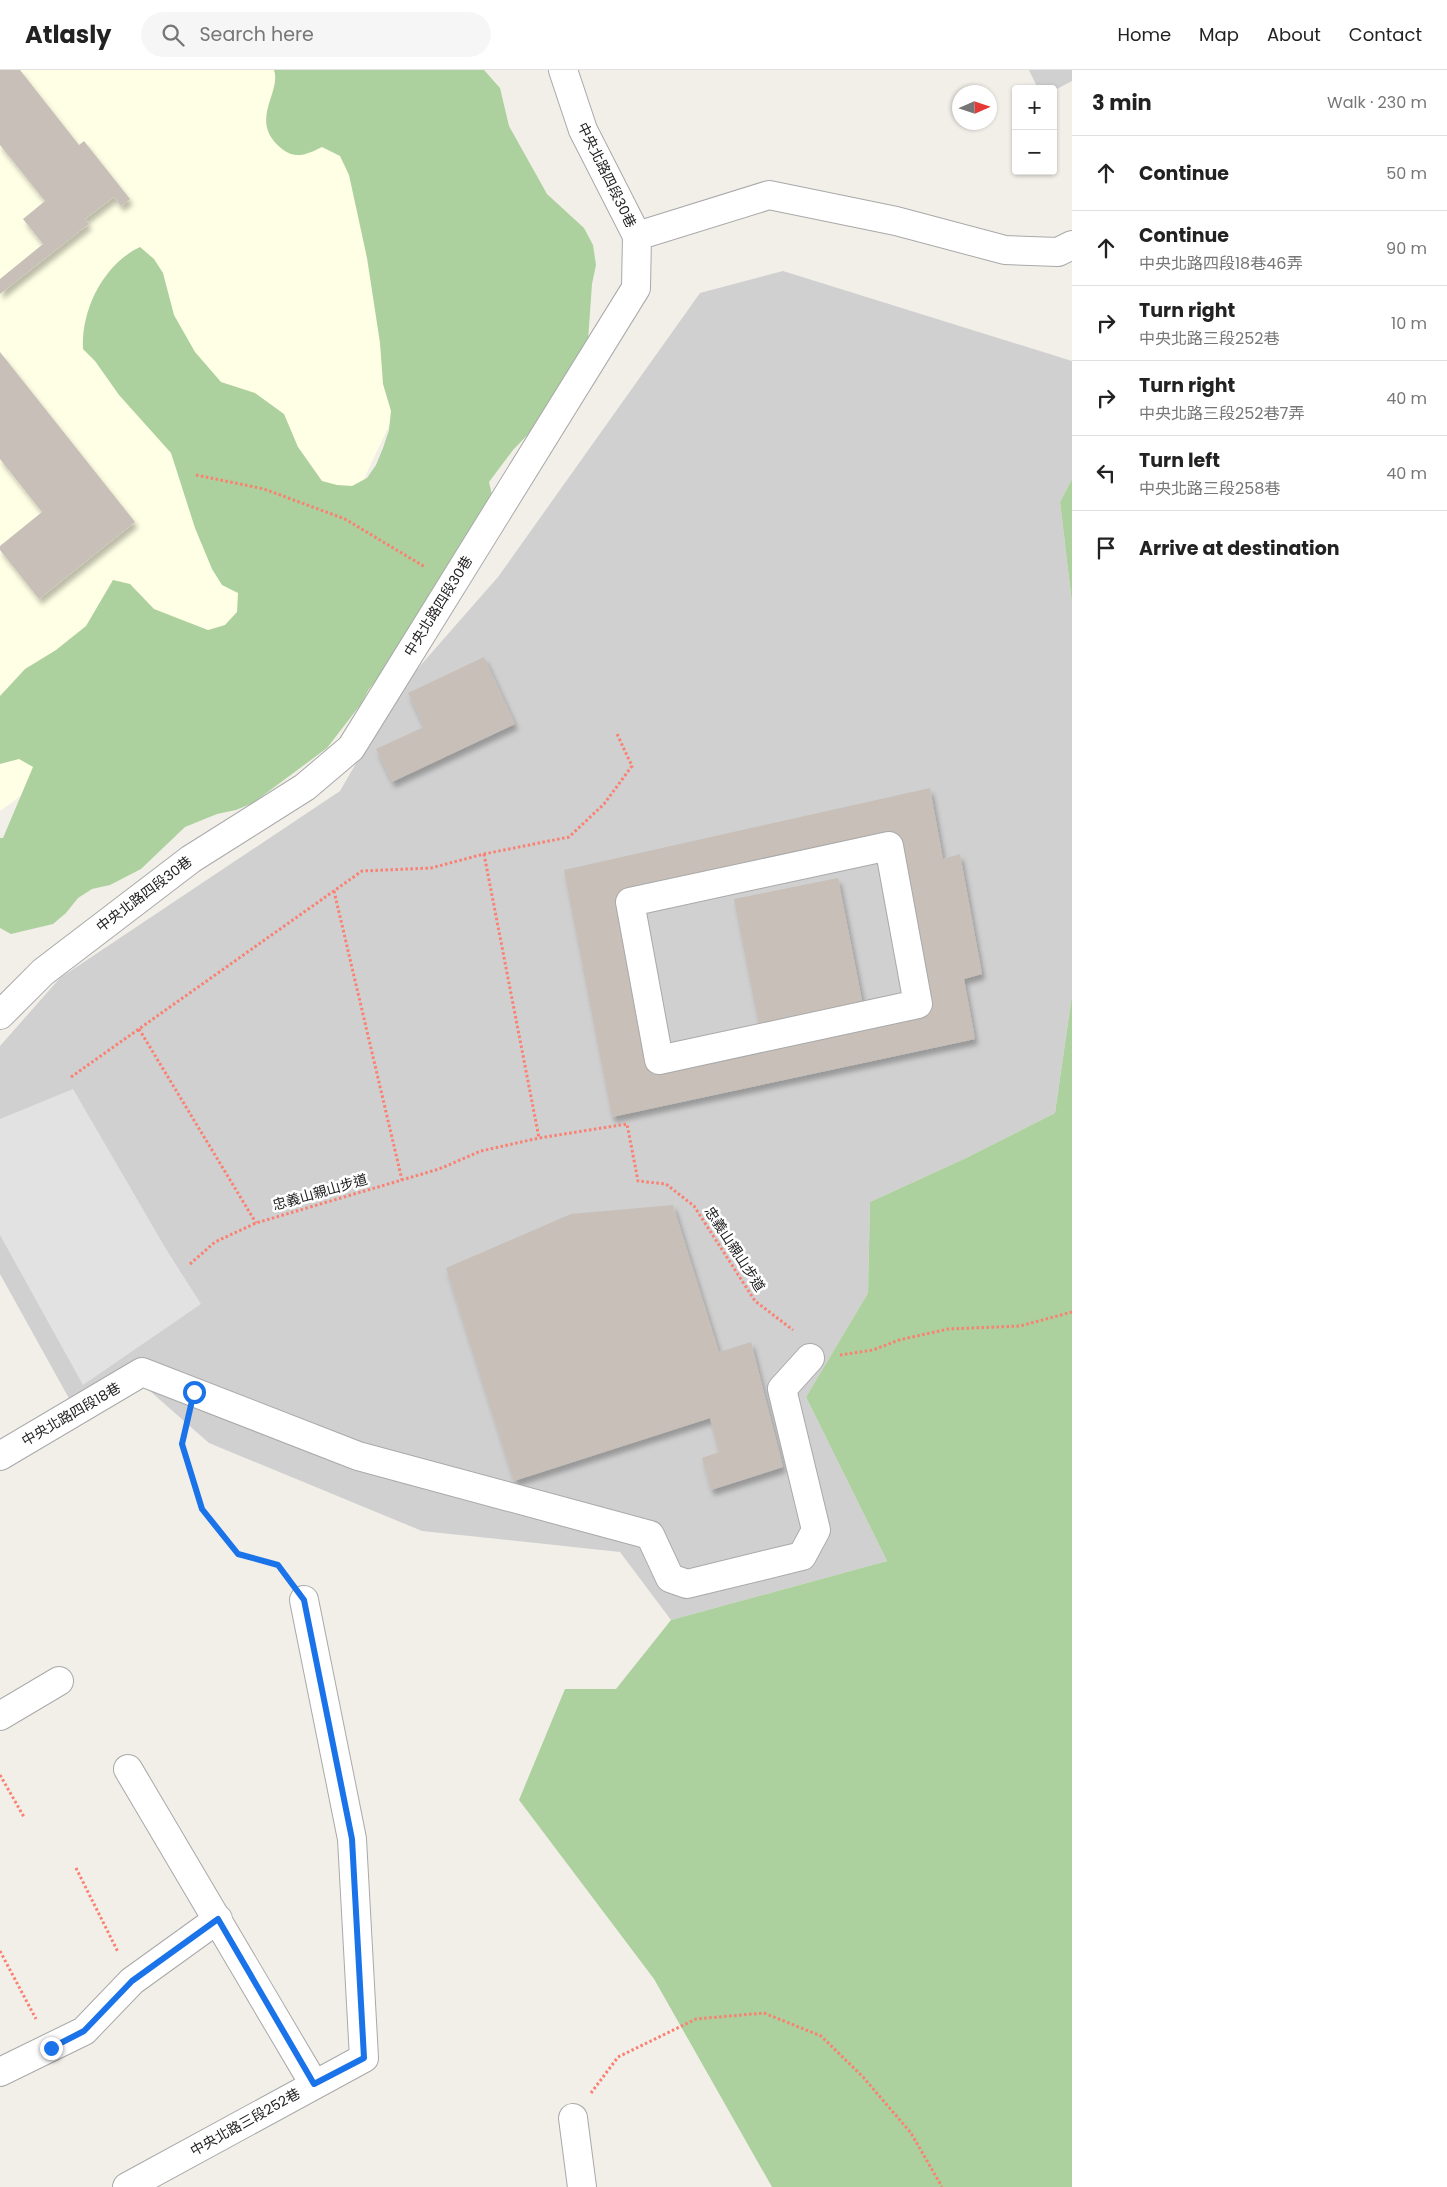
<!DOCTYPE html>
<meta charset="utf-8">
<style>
body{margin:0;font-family:Poppins,"Noto Sans TC",sans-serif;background:#f6f6f6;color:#222}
.controls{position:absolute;right:15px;top:15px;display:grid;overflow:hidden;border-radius:5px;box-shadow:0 1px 4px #0004}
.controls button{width:45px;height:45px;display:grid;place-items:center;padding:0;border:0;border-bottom:1px solid #e0e0e0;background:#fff;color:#222;font:25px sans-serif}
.compass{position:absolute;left:952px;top:15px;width:45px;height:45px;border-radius:50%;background:#fff;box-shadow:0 1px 4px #0004;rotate:87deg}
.stop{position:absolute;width:15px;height:15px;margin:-11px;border:4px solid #1a73e8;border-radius:50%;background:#fff}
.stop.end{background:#1a73e8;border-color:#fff;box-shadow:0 1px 5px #0008}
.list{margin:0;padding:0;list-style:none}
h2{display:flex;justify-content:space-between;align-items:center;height:65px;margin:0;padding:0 20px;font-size:21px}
h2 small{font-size:16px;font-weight:400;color:#767676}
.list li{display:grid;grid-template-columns:32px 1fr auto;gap:15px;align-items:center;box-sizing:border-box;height:75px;padding:0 20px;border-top:1px solid #e0e0e0}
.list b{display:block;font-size:19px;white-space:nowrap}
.list p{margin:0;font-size:16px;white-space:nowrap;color:#767676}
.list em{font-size:16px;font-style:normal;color:#767676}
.icon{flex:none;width:28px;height:28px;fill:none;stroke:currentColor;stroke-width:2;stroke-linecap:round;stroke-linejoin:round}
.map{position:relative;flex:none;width:1072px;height:2117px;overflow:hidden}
header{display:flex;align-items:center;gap:30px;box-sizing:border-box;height:70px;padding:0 25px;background:#fff;border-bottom:1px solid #e0e0e0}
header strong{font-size:24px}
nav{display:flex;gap:28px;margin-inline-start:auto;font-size:18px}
.search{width:350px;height:45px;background:#f6f6f6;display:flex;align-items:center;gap:12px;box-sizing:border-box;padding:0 18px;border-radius:28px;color:#767676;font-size:19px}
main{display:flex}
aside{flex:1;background:#fff}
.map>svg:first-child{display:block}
</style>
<header>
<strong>Atlasly</strong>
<div class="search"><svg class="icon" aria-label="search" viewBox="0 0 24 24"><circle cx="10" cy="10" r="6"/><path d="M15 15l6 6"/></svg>Search here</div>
<nav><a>Home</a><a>Map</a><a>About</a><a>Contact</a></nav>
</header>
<main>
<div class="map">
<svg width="1072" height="2117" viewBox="0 0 1072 2117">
<defs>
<filter id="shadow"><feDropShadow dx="3" dy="5.5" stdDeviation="2.5" flood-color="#0004"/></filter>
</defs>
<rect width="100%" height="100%" fill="#f2efe9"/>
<path fill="#ffffe5" d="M0,0h397l39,256 -91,193 -244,218 -101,74z"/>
<path fill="#d0d0d0" d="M1029,0h43v11l-19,10v-2h-15z
M783,201l289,90v118l-12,23 12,101v392l-17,118 -89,45 -96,44 -2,91 -62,104 81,164 -216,59 -51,-68 -198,-21 -213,-88 -75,-66 -63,25 -71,-128v-228l60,-68 280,-187 58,-100 100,-114 202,-284z"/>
<path fill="#add19e" d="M274,0h210l16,18 9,38 38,68 37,34 9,17 3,20 -4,19 -4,57 -49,82 -26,27 -24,32 4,17 -101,163 -23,27 -8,15 -34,44 -74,55 -17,7 -19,4 -32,13 -44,42 -31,16 -18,4 -14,9 -12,15 -13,11 -42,10 -11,-6v-90h3l30,-71 -14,-8 -19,5v-68l25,-27 31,-19 30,-24 27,-46 17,4 24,25 54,21 17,-5 12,-13 1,-19 -16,-8 -10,-16 -17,-41 -24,-75 -52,-58 -24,-34 -12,-12c-2,-40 21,-85 57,-102l14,12 9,14 11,42 21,37 26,30 34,11 29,21 14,33 24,34 15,4 15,1 15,-8 9,-13 7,-17 6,-18 2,-19 -8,-27 -3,-41 -13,-85 -18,-83 -9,-19 -18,-9c-14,7 -26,13 -40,2 -35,-28 0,-56 -8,-79z
M1072,409v124l-12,-101z
M1072,925v1192h-300l-118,-208 -135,-179 46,-111h51l55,-69 216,-59 -81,-164 62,-104 2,-91 96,-44 89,-45z"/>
<path fill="#e2e2e2" d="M73,1019l93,160 35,55 -118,81 -83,-150v-116z"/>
<path fill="#c7bfb8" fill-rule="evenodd" filter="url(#shadow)" d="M0,0h20l59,75 5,-4 46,58 -9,7 -7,-9 -29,22 4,5 -89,70v-15l43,-35 -20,-25 22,-18 -45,-56z
M0,282l135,170 -96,77 -39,-49v-4l42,-34 -42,-53z
M484,587l31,67 -123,58 -16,-33 48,-22 -16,-34z
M930,718l13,71 17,-5 22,120 -18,5 11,60 -363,78 -48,-247zM889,776l29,158 -259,56 -29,-158z
M838,808l25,127 -104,20 -25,-126z
M673,1135l46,147 32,-10 32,125 -72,23 -9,-32 17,-6 -9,-34 -196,63 -68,-213 125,-54z"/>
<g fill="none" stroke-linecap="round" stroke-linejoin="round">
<g stroke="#a9a9a9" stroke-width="30">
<path id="minor" d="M637,166l132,-41 127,26 109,29 53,2 14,-7
M889,776l29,158 -259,56 -29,-158z
M0,945l43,-43 148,-113 114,-72 46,-39 285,-460 1,-52 -54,-106 -20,-60
M0,1386l142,-84 216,84 292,79 20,43 17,6 115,-28 14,-26 -34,-141 28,-31
M0,1646l59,-35
M128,1699l186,315
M0,2002l84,-41 48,-50 86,-62
M573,2048l9,69
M127,2117l237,-129 -12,-219 -48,-239"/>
</g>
<path stroke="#fa8072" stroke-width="3" stroke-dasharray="2.5 2.5" stroke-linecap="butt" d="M196,405l68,14 81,30 80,48
M484,784l55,284
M334,821l68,289
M139,959l117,194
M71,1007l291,-206 69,-3 53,-14 85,-17 35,-33 28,-38 -15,-32
M190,1194l25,-22 41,-19 183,-54 42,-18 58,-13 88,-14 11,57 28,3 28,22 61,95 38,29
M840,1285l33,-5 26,-10 49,-11 72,-3 52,-14
M187,1354l-5,20 20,65 36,45 40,11 8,11
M0,1705l24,42
M76,1798l42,84
M0,1881l36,68
M591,2023l27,-36 78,-38 68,-6 57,23 42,41 48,56 31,54"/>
<use href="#minor" stroke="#fff" stroke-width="28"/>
</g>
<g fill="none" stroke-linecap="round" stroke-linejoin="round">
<path stroke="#1a73e8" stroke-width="6" d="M51,1978l33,-17 48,-50 86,-62 96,165 50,-26 -12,-219 -48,-239 -26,-35 -40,-11 -36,-45 -20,-65 12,-52"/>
</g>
<g text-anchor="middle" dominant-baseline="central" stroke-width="5" stroke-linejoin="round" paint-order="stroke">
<g font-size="14" fill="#222" stroke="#fff">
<text transform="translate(607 105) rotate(64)">中央北路四段30巷</text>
<text transform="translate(438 536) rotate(-58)">中央北路四段30巷</text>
<text transform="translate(144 824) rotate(-37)">中央北路四段30巷</text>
<text transform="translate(320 1122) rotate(-16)">忠義山親山步道</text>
<text transform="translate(735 1179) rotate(57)">忠義山親山步道</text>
<text transform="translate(71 1344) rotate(-30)">中央北路四段18巷</text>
<text transform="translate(245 2052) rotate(-29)">中央北路三段252巷</text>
</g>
</g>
</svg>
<div class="controls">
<button>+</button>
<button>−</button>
</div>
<svg class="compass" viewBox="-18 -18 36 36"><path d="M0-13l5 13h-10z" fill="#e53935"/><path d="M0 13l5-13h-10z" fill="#767676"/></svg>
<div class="stop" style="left:194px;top:1322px"></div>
<div class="stop end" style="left:51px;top:1978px"></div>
</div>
<aside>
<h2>3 min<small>Walk · 230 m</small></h2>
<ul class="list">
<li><svg class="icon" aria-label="ahead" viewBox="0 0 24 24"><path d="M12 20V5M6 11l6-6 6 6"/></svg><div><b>Continue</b></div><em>50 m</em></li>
<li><svg class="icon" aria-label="ahead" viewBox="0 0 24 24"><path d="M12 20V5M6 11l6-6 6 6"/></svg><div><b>Continue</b><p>中央北路四段18巷46弄</p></div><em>90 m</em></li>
<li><svg class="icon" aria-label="right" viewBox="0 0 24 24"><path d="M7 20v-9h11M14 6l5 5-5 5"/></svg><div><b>Turn right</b><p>中央北路三段252巷</p></div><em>10 m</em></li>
<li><svg class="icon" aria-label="right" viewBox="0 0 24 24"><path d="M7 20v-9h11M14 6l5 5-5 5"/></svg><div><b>Turn right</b><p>中央北路三段252巷7弄</p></div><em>40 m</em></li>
<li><svg class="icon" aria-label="left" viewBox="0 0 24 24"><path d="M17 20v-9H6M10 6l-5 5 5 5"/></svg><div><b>Turn left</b><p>中央北路三段258巷</p></div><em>40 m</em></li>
<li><svg class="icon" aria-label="arrive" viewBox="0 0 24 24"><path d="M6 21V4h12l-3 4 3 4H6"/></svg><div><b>Arrive at destination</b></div></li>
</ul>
</aside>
</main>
